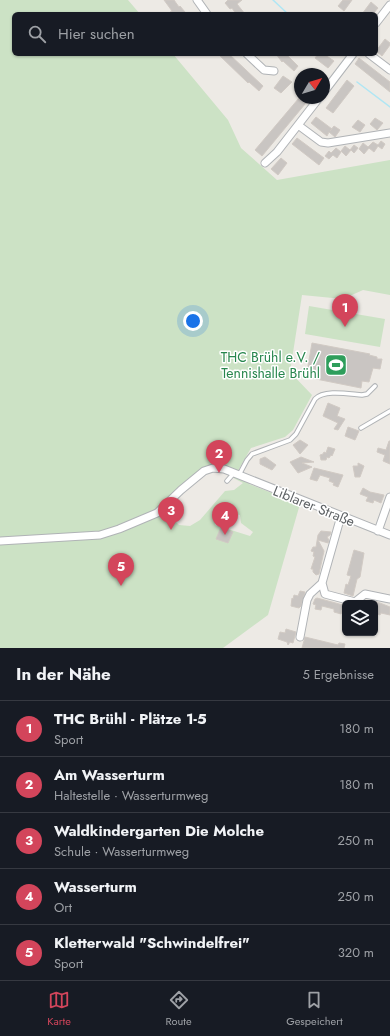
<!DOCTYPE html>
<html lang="de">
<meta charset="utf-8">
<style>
body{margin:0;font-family:Jost,sans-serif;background:#242831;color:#f1f3f6}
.controls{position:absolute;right:12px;bottom:12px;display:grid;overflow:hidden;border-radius:6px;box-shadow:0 1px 3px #0004}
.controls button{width:36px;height:36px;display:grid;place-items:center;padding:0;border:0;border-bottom:1px solid #363941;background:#171b24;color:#f1f3f6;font:20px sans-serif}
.compass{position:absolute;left:294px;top:68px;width:36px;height:36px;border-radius:50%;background:#171b24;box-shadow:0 1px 3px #0004;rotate:52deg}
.you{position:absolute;left:193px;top:321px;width:14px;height:14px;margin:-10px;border:3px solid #fff;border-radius:50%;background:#1a73e8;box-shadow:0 0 0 6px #1a73e833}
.badge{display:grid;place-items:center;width:26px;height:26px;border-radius:50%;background:#d3455b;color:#fff;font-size:13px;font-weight:700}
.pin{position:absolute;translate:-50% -33px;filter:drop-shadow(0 1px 2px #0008)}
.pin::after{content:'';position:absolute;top:21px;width:14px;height:12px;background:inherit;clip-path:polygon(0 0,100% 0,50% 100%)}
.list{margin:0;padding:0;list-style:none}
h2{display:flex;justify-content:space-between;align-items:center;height:52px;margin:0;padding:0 16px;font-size:17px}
h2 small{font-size:13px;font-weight:400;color:#9ea1a6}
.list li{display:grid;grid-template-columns:26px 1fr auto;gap:12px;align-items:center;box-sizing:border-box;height:56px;padding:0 16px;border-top:1px solid #363941}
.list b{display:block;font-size:15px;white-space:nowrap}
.list p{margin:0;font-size:13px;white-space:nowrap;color:#9ea1a6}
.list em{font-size:13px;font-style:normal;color:#9ea1a6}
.icon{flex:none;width:22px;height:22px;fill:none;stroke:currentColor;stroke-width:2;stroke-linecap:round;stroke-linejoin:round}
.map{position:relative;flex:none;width:390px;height:648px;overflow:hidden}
.search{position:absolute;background:#171b24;box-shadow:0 1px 3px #0004;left:12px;right:12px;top:12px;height:44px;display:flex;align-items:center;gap:10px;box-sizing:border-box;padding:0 14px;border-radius:6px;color:#9ea1a6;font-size:15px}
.sheet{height:332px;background:#171b24}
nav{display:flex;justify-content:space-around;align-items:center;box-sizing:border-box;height:56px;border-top:1px solid #363941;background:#171b24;font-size:11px;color:#9ea1a6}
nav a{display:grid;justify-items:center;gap:2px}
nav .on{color:#d3455b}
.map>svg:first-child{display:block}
</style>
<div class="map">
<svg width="390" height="648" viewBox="0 0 390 648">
<rect width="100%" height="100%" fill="#edeae5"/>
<path fill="#cce2c5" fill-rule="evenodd" d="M0,0h128l12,14h-126v40h159l55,66 13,28 36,32 113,-20v135l-27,-5 -20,9 -41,-4 -12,77 22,23 -19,35 -8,7 -34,11 -12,21 9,8 1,7 51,20 -32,111 -45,33h-223zM220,471l23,12 -9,7 -9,1 -25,29 -10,6 -11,-1 -16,-16 42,-37zM219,510l21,5 1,8 12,9 -3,4 -35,-11z
M309,306l76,13 -5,28 -75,-13z"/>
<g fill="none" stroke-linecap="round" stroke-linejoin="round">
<path stroke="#afe6f4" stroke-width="1.5" d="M273,0l15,14
M357,82l33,25"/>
</g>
<path fill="#c9c5c2" stroke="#d1cac4" d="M164,0h10l5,7 1,-1 5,6 -3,2h-15l5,-3z
M228,0h14l-5,4 8,10h-9l-4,-6 -2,1 -5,-6z
M343,0h9l-8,11 -6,-5z
M371,2l7,6 -5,6h-11z
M385,39l5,4v2l-8,11 -6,-5z
M218,54h11l34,32 -4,5 -10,-9 -1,1z
M276,54h10l12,12 -4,5 -11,-10 -1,1z
M318,54h6l10,7 -6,7 -13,-10z
M359,58l31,24v10l-35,-28z
M283,76l9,6 -11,11 -7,-5z
M347,80l7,6 -21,27 -7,-5z
M299,98h11l-48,58 -7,-6z
M316,117l16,12 -2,2 4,-5 6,4 -5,7 -6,-5 -2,4 -16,-13z
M375,118l8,5 -6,7 -7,-6z
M358,120l7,5 -5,7 -8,-5z
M297,138l27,20 -5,7 -27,-21z
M381,141l4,3 -3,5 -4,-3 -4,6 -5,-4 -5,6 -5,-5 4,-6 5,4 5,-5 5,3z
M354,145l4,3 -4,5 -3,-3 -5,6 -5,-5 4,-5 5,4z
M336,148l5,4 -4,6 -4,-3 -4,4 -4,-3 4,-5 2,2z
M281,158l6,5 -9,12 -7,-6z
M312,343l58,11 -1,1 8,2v2h5l-2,10 -7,-1 -4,14 -7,-1 -1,7 -55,-11z
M328,403l12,5 -3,8 8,3 -7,11 -4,-1 4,-6 -15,-7z
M348,427l11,4 -4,9 -10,-4z
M300,440l8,5 -8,9 -7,-9z
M389,441h1v23l-7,-3 2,-6 -8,-3 1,-4 8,2z
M328,447l7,2 -3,7 -1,-1 -2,3 -2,-1 -1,3h-5l-1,-5 3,-1 1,-2 2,1z
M265,457l11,8 -4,5 -12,-6v-5z
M301,457l13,5 -12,1 10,4 -14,6 -8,-11z
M358,463l6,3 -4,11h-5l-2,-11h5z
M314,468l29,7 -5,12 -5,-2 1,-2 -5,-2 1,-3 -10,-3 -3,6 -7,-2z
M363,488l7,4 14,3 -3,8 -7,-3 -1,3 -7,-2 2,-4 -8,-3z
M221,527l12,5 -5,11 -12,-4z
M321,531l10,1 -1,3 -3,2 2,3 -1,3 -10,-3 6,11 -5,23 -3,1 -3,-3v-3h-2l4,-12 -2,-1 1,-4 -3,-1 2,-4h3l2,-12z
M354,550l10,3 -4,24 -3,2 -4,17 -9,-3 2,-9 2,1 3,-9 -4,-1z
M300,591l5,1 -4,14 -2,2 -8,-2 1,-8 1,1 1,-4 4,1z
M317,598l26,7 -2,9 -7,-2v-3l-12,-3 -1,4 -6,-1 1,-4 -3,-1 2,-5z
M375,601l15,6v8l-9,-2 -1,2 -5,-2z
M286,629l10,3 -3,11 -3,-1 -2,3 -1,-3 -9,-3 2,-7 5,1z
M305,637l33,8 1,-2 6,1 -1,4h-42z"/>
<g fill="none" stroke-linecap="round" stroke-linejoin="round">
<g stroke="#b0b3b6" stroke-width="5.5">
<path id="service" d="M361,428l29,-17
M239,475l8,-15 5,-6 38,-14 6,-6 19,-35c9,-10 34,-5 47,-4l5,-1 8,-8
M227,481l7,-8"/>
</g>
<g stroke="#b0b3b6" stroke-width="9">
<path id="minor" d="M197,0l10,14
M376,23l14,-18
M247,54l17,16 10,1
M369,54l21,16
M324,92l29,-38
M298,125l23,17 7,1 62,-10
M265,163l12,-11 42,-54
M378,531l12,-34
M0,541l100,-6 19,-6 38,-16 24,-23 23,-19 9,-3 11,1 166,66
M322,583l3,11 30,8 10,-8 25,5
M300,637l7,-37 3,-6 12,-11 19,-67"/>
</g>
<use href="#service" stroke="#fff" stroke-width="3.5"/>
<use href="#minor" stroke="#fff" stroke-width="7"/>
</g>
<defs>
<g id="stadium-square" transform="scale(1.15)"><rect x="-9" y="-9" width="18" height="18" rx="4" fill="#2e9e5b" stroke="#fff"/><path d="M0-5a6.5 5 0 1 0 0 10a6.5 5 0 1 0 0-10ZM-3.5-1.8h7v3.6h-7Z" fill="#fff"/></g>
</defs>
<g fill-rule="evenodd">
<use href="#stadium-square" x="336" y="365"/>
</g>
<g text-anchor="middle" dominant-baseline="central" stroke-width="3" stroke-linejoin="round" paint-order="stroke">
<g font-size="14" fill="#27864d" stroke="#fff" text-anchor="end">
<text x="320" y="357">THC Brühl e.V. /<tspan x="320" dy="16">Tennishalle Brühl</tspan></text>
</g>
<g font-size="14" fill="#5d6164" stroke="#fff">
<text transform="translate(314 506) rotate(22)">Liblarer Straße</text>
</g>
</g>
</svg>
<div class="controls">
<button><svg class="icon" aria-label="layers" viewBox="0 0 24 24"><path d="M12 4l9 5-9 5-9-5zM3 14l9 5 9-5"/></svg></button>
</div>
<svg class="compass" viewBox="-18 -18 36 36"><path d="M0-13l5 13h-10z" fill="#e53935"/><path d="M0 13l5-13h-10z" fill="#9ea1a6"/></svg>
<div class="you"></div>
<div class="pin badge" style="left:345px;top:327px">1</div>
<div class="pin badge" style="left:219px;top:473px">2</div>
<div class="pin badge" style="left:171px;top:530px">3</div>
<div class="pin badge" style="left:225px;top:535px">4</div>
<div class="pin badge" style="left:121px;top:586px">5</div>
<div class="search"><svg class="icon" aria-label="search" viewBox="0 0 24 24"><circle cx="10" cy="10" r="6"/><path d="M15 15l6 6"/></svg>Hier suchen</div>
</div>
<section class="sheet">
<h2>In der Nähe<small>5 Ergebnisse</small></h2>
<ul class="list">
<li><span class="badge">1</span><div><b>THC Brühl - Plätze 1-5</b><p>Sport</p></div><em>180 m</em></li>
<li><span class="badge">2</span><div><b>Am Wasserturm</b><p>Haltestelle · Wasserturmweg</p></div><em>180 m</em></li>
<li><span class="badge">3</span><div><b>Waldkindergarten Die Molche</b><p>Schule · Wasserturmweg</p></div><em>250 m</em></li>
<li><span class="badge">4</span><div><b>Wasserturm</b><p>Ort</p></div><em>250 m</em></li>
<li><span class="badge">5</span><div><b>Kletterwald &quot;Schwindelfrei&quot;</b><p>Sport</p></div><em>320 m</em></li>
</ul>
</section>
<nav>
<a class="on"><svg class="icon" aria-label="map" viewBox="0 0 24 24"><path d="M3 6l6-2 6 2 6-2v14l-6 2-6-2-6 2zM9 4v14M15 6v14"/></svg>Karte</a>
<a><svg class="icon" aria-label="directions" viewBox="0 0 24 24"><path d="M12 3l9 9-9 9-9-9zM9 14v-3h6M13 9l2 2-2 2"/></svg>Route</a>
<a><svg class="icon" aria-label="saved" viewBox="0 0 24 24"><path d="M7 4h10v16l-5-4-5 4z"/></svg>Gespeichert</a>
</nav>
